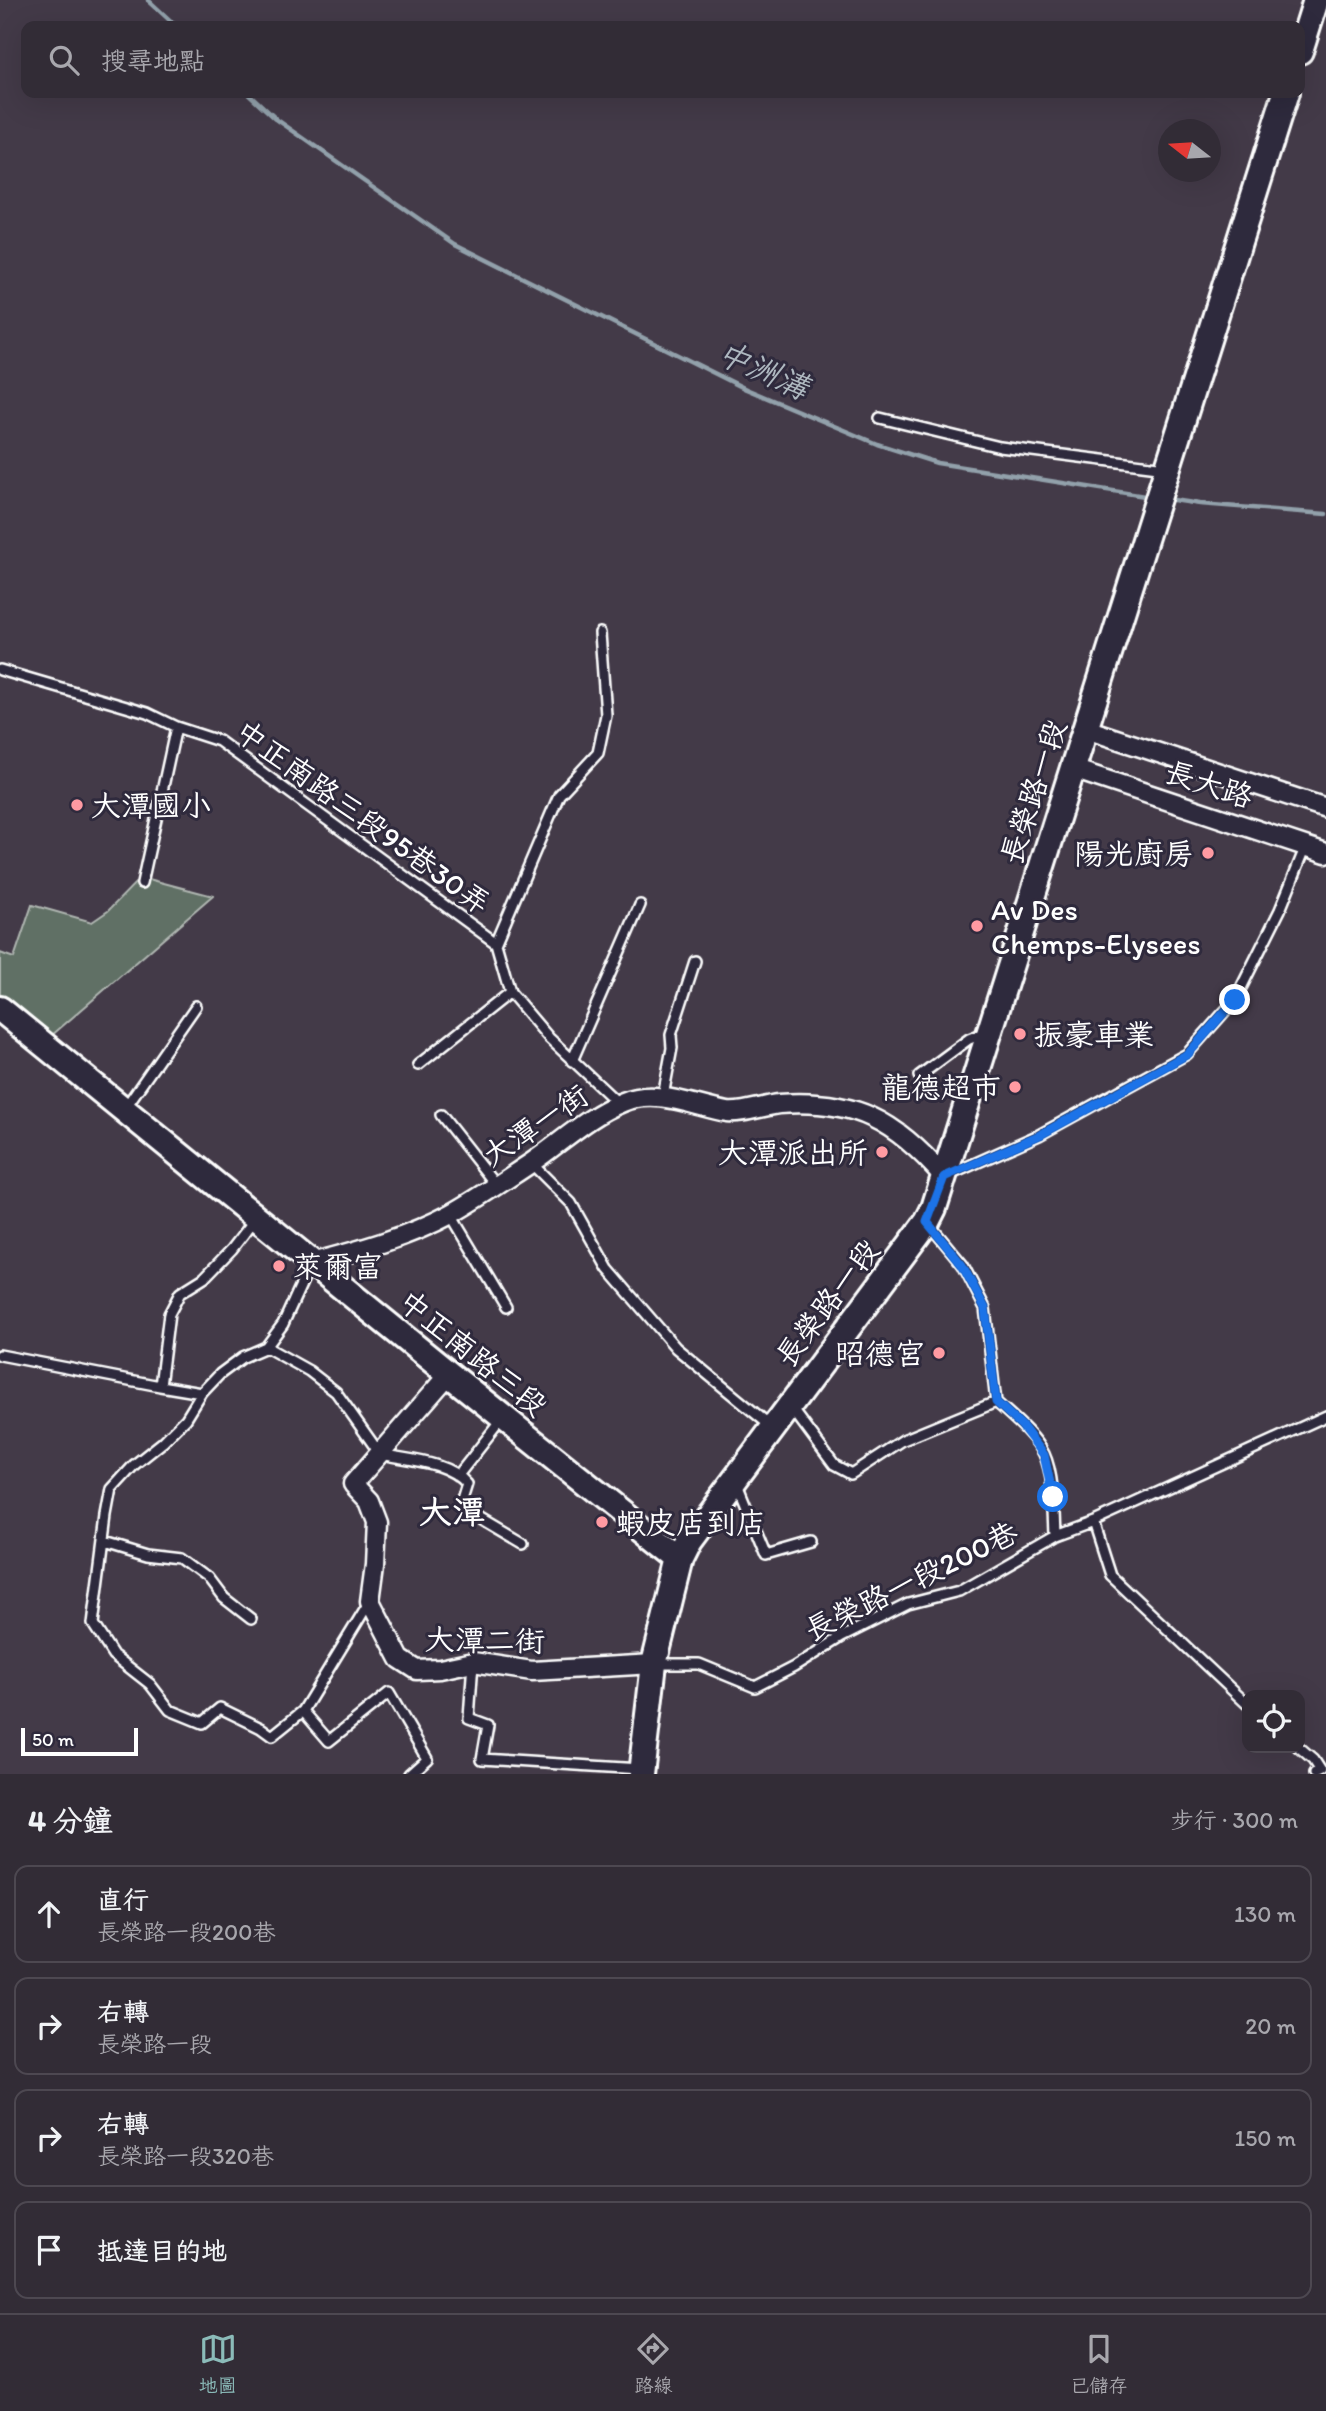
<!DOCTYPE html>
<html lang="zh-TW">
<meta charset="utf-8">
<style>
body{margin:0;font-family:Itim,"LXGW WenKai TC",sans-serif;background:#3a343e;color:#f1f3f6}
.controls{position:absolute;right:21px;bottom:21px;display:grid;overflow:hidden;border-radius:14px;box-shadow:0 7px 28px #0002}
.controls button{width:63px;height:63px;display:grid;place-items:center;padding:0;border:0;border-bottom:2px solid #4d4851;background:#322c36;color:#f1f3f6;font:35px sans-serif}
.compass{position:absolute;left:1158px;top:119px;width:63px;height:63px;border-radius:50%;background:#322c36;box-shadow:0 7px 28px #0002;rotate:287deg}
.scale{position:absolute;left:21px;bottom:18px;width:117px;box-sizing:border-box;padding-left:7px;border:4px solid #fff;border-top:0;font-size:19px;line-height:24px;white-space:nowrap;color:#fff;-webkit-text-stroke:5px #2f2a3d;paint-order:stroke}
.stop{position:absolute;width:21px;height:21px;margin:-16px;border:5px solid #1a73e8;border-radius:50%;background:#fff}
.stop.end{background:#1a73e8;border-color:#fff;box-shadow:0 2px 7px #0008}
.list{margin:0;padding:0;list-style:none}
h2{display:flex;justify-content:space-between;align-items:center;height:91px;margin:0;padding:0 28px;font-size:30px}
h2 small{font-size:23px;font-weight:400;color:#a8a7ad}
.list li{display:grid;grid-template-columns:46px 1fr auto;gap:21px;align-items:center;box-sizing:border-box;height:98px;margin:0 14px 14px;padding:0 14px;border:2px solid #4d4851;border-radius:14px}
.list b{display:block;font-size:26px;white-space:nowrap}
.list p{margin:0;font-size:23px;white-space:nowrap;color:#a8a7ad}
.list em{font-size:23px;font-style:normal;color:#a8a7ad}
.icon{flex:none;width:38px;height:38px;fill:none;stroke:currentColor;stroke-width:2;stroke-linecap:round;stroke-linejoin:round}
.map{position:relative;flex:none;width:1326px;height:1774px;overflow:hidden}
.search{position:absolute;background:#322c36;box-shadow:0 7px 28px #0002;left:21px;right:21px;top:21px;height:77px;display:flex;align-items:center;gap:18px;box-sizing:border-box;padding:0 24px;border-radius:14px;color:#a8a7ad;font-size:26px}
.sheet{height:539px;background:#322c36}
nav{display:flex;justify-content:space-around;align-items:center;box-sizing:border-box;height:98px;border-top:2px solid #4d4851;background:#322c36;font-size:19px;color:#a8a7ad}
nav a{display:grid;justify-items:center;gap:4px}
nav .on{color:#8bbbb9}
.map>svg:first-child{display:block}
</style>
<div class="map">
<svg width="1326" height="1774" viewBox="0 0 1326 1774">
<rect width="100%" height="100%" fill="#433a48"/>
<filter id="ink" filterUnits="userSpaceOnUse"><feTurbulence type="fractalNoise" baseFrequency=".0143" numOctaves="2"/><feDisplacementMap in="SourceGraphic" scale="14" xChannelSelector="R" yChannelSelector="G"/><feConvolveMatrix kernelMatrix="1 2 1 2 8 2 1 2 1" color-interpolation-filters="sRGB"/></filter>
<g filter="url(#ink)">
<path fill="#606f65" stroke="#b0b7b2" stroke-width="2" d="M141,877l72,19 -162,140 -51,-40v-43l14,5 18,-53 60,17 16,-11z"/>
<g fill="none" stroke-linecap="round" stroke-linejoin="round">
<path stroke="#92a1ab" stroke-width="4.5" d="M148,0l28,26
M248,93l28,26 179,125 291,145 131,55 60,19 214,34
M1167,499l33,5 126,10"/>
<g stroke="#fff" stroke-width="14">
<path id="lane" d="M880,418l120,29 166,21
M0,670l147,43 29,14 43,14 277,202
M142,883l34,-156
M496,943l63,-148 39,-42 8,-38 -6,-82
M496,943l14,49 39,46 70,66
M572,1061l68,-156
M418,1065l92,-73
M919,1076l50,-37 15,-6
M663,1096l9,-48 -1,-13 24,-74
M125,1108l71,-102
M441,1115l55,70
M531,1163l40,40 37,66 68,79 96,79
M949,1175l90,-40 148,-81 48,-54 45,-90 26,-64
M451,1215l55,92
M928,1223l35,42 22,43 11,94c15,14 39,33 48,52 10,21 10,60 11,82
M310,1265l-27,59 -17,23 -23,10 -23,17 -18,19 -16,26 -23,23 -29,23 -22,24 -5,27 -14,108 20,31 37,29 20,26 32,13 18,-15 41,20 11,8 31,-25 67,-110
M266,1347l43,24 27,21 44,62c27,6 68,7 87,30l-5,16v8l61,36
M0,1355l160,31 9,-72 11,-21 24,-15 28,-29 24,-31
M160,1386l42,7
M791,1407l43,58 17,9 52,-34 93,-38
M459,1474l44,-56
M737,1484l29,71 45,-13
M1093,1522l17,53 137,129
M105,1541l43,13 34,4 27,20 15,20 27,21
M473,1662l-4,56 19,7 -6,34 158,10
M656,1664h43l56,23 39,-20 48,-30 66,-33 51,-13 96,-55 38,-14 233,-106
M303,1711l26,30 60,-48 38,65 -18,16
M1299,1748l14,12 7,11 -6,3"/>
</g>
<g stroke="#fff" stroke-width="23">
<path id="street" d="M1086,729l240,79
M1073,769l253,84
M311,1263c47,-12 97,-26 140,-49 27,-15 54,-34 80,-51 31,-21 57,-47 92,-61 34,-14 70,4 104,10 15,2 36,-6 52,-8 76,-5 116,16 165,73
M449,1374l-96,110 16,17 8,21 -2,42 -5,37 30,58 17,11 23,-1 33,-7 59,9 122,-7"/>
</g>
<g stroke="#fff" stroke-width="30">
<path id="secondary" d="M1300,51l16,-51
M0,1009l449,365 231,185
M641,1774l13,-110 26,-105 9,-18 238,-319 7,-14 352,-1115"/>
</g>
<use href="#lane" stroke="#2f2a3d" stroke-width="9"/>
<use href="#street" stroke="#2f2a3d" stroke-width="18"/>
<use href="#secondary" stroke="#2f2a3d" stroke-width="24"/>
</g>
</g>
<g fill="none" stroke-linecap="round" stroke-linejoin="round" filter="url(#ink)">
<path stroke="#1a73e8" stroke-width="9" d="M1053,1497l-9,-42 -22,-29 -26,-24 -11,-94 -23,-43 -35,-43 17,-45 96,-42 148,-81 47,-54"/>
</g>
<g fill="#ff9aa2" stroke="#2f2a3d" stroke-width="2.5">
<circle cx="77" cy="805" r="7"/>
<circle cx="1208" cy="853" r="7"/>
<circle cx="977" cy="926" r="7"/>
<circle cx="1020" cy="1034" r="7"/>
<circle cx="1015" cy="1087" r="7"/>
<circle cx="882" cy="1152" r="7"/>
<circle cx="279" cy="1266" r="7"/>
<circle cx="939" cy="1353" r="7"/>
<circle cx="602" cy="1522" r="7"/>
</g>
<g text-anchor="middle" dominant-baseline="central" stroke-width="6" stroke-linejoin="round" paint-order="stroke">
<g font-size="30" fill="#fff" stroke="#2f2a3d">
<text transform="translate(1209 784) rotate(18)">長大路</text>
<text transform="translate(1033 792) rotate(-72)">長榮路一段</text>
<text transform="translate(363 817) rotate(36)">中正南路三段95巷30弄</text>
<text transform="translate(535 1125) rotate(-34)">大潭一街</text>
<text transform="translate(827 1303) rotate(-53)">長榮路一段</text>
<text transform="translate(473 1353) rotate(39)">中正南路三段</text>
<text transform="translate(911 1581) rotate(-26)">長榮路一段200巷</text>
<text transform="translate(485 1640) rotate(1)">大潭二街</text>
</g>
<g font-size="30" fill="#fff" stroke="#2f2a3d" text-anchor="start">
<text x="91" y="805">大潭國小</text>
<text x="1194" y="853" text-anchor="end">陽光廚房</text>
<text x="991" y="909">Av Des<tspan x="991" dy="34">Chemps-Elysees</tspan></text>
<text x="1034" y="1034">振豪車業</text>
<text x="1001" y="1087" text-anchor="end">龍德超市</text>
<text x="868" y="1152" text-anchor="end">大潭派出所</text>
<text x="293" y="1266">萊爾富</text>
<text x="925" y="1353" text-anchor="end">昭德宮</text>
<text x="616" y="1522">蝦皮店到店</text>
</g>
<g font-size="32" font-style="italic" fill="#aeb8c0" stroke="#2f2a3d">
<text transform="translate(763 370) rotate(24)">中洲溝</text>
</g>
<g font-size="33" font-weight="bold" fill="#fff" stroke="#2f2a3d">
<text x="452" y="1511">大潭</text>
</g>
</g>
</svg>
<div class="controls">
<button><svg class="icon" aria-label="locate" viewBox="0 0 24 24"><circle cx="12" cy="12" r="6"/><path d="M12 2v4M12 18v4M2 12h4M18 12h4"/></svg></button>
</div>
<svg class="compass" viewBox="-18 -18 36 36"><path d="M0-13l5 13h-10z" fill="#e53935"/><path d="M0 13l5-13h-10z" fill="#a8a7ad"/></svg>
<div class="scale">50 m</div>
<div class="stop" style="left:1053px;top:1497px"></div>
<div class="stop end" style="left:1235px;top:1000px"></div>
<div class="search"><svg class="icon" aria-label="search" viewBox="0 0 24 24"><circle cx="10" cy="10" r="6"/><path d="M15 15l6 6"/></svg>搜尋地點</div>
</div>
<section class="sheet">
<h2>4 分鐘<small>步行 · 300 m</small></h2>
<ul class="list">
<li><svg class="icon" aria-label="ahead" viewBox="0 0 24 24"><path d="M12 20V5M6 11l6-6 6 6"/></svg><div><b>直行</b><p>長榮路一段200巷</p></div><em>130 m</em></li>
<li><svg class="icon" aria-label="right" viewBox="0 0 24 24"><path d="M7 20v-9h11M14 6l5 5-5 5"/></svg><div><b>右轉</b><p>長榮路一段</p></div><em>20 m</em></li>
<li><svg class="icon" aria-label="right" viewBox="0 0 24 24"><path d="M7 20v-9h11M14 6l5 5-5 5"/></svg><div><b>右轉</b><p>長榮路一段320巷</p></div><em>150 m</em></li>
<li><svg class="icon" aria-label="arrive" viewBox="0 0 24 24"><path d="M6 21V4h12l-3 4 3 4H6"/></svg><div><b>抵達目的地</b></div></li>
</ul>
</section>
<nav>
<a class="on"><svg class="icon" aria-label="map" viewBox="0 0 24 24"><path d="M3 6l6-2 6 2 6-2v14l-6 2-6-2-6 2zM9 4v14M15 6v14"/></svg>地圖</a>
<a><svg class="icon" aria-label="directions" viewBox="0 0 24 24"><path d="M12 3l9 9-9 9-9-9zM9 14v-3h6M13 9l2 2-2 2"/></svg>路線</a>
<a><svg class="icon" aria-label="saved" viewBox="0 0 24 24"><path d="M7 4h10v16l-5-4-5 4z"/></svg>已儲存</a>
</nav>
